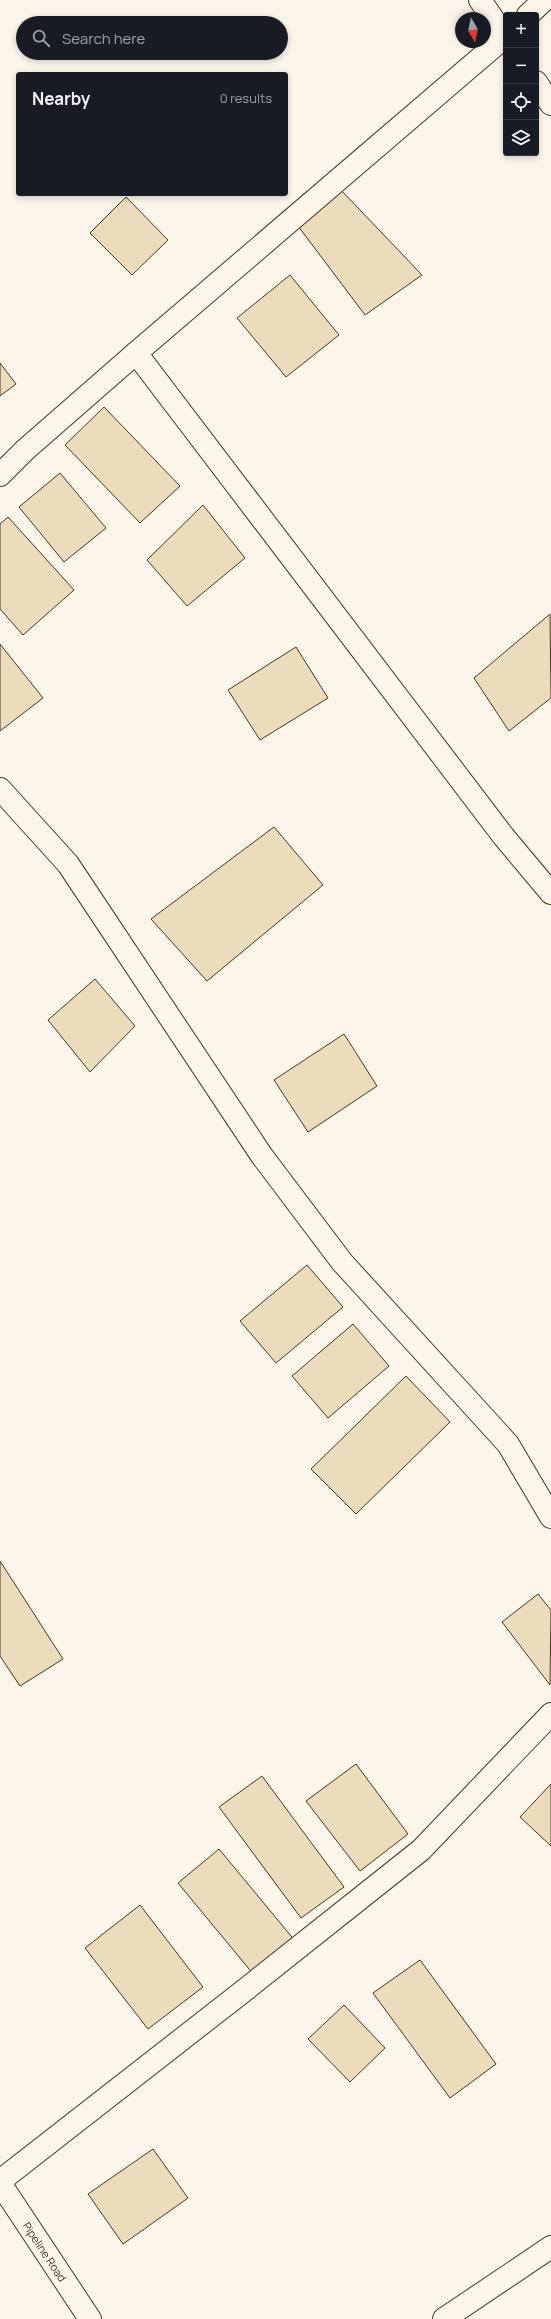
<!DOCTYPE html>
<meta charset="utf-8">
<style>
body{margin:0;font-family:Manrope,sans-serif;background:#242831;color:#f1f3f6}
.controls{position:absolute;right:12px;top:12px;display:grid;overflow:hidden;border-radius:4px;box-shadow:0 2px 6px #0003}
.controls button{width:36px;height:36px;display:grid;place-items:center;padding:0;border:0;border-bottom:1px solid #363941;background:#171b24;color:#f1f3f6;font:20px sans-serif}
.compass{position:absolute;left:455px;top:12px;width:36px;height:36px;border-radius:50%;background:#171b24;box-shadow:0 2px 6px #0003;rotate:171deg}
.list{margin:0;padding:0;list-style:none}
h2{display:flex;justify-content:space-between;align-items:center;height:52px;margin:0;padding:0 16px;font-size:17px}
h2 small{font-size:13px;font-weight:400;color:#9ea1a6}
.icon{flex:none;width:22px;height:22px;fill:none;stroke:currentColor;stroke-width:2;stroke-linecap:round;stroke-linejoin:round}
.map{position:relative;flex:none;width:551px;height:2319px;overflow:hidden}
.search{position:absolute;background:#171b24;box-shadow:0 2px 6px #0003;left:16px;top:16px;width:272px;height:44px;display:flex;align-items:center;gap:10px;box-sizing:border-box;padding:0 14px;border-radius:22px;color:#9ea1a6;font-size:15px}
.panel{position:absolute;background:#171b24;box-shadow:0 2px 6px #0003;left:16px;top:72px;width:272px;height:124px;border-radius:4px}
.map>svg:first-child{display:block}
</style>
<div class="map">
<svg width="551" height="2319" viewBox="0 0 551 2319">
<rect width="100%" height="100%" fill="#fbf6e9"/>
<path fill="#ecdcbc" stroke="#4a3520" d="M340,189l82,86 -57,40 -67,-89z
M126,197l42,43 -36,35 -42,-42z
M290,275l49,60 -53,42 -49,-59z
M0,363l16,21 -16,12z
M104,407l76,79 -40,37 -75,-78z
M60,473l46,55 -42,34 -45,-55z
M203,505l42,53 -58,48 -40,-46z
M8,517l66,73 -51,45 -23,-26v-85z
M550,614l1,84 -42,33 -35,-53z
M0,644l43,54 -43,33z
M296,647l32,51 -68,42 -32,-50z
M274,827l49,58 -116,96 -56,-62z
M95,979l40,47 -45,46 -42,-52z
M344,1034l33,52 -69,46 -34,-52z
M307,1265l36,42 -67,56 -36,-42z
M353,1324l36,42 -61,52 -36,-42z
M406,1376l44,46 -94,92 -45,-45z
M0,1561l63,98 -43,27 -20,-30z
M538,1594l13,16 -1,75 -48,-63z
M356,1764l52,70 -48,37 -54,-70z
M262,1776l82,111 -43,31 -82,-111z
M551,1784v62l-31,-29z
M219,1849l77,93 -42,33 -76,-92z
M140,1905l63,82 -55,42 -63,-81z
M420,1960l76,104 -46,34 -77,-105z
M344,2005l41,43 -35,34 -42,-43z
M153,2149l35,49 -65,46 -35,-50z"/>
<g fill="none" stroke-linecap="round" stroke-linejoin="round">
<g stroke="#4a3520" stroke-width="24">
<g id="minor">
<path d="M480,0l26,38"/>
<path d="M528,15l16,-15"/>
<path d="M536,82l15,22"/>
<path d="M136,353l368,484 47,56"/>
<path d="M0,475l25,-25 111,-97 370,-317"/>
<path d="M0,789l68,75 194,292 80,106 166,182 43,73"/>
<path d="M0,2181l241,-188 180,-143 130,-136"/>
<path id="s1" d="M0,2183l90,136"/>
<path d="M444,2319l107,-72"/>
</g>
</g>
<use href="#minor" stroke="#fbf6e9" stroke-width="22"/>
</g>
<g text-anchor="middle" dominant-baseline="central" stroke-width="3" stroke-linejoin="round" paint-order="stroke">
<g font-size="11" fill="#4a3520" stroke="#fbf6e9">
<text stroke="none"><textPath href="#s1" startOffset="82">Pipeline Road</textPath></text>
</g>
</g>
</svg>
<div class="controls">
<button>+</button>
<button>−</button>
<button><svg class="icon" aria-label="locate" viewBox="0 0 24 24"><circle cx="12" cy="12" r="6"/><path d="M12 2v4M12 18v4M2 12h4M18 12h4"/></svg></button>
<button><svg class="icon" aria-label="layers" viewBox="0 0 24 24"><path d="M12 4l9 5-9 5-9-5zM3 14l9 5 9-5"/></svg></button>
</div>
<svg class="compass" viewBox="-18 -18 36 36"><path d="M0-13l5 13h-10z" fill="#e53935"/><path d="M0 13l5-13h-10z" fill="#9ea1a6"/></svg>
<div class="search"><svg class="icon" aria-label="search" viewBox="0 0 24 24"><circle cx="10" cy="10" r="6"/><path d="M15 15l6 6"/></svg>Search here</div>
<section class="panel">
<h2>Nearby<small>0 results</small></h2>
<ul class="list">
</ul>
</section>
</div>
